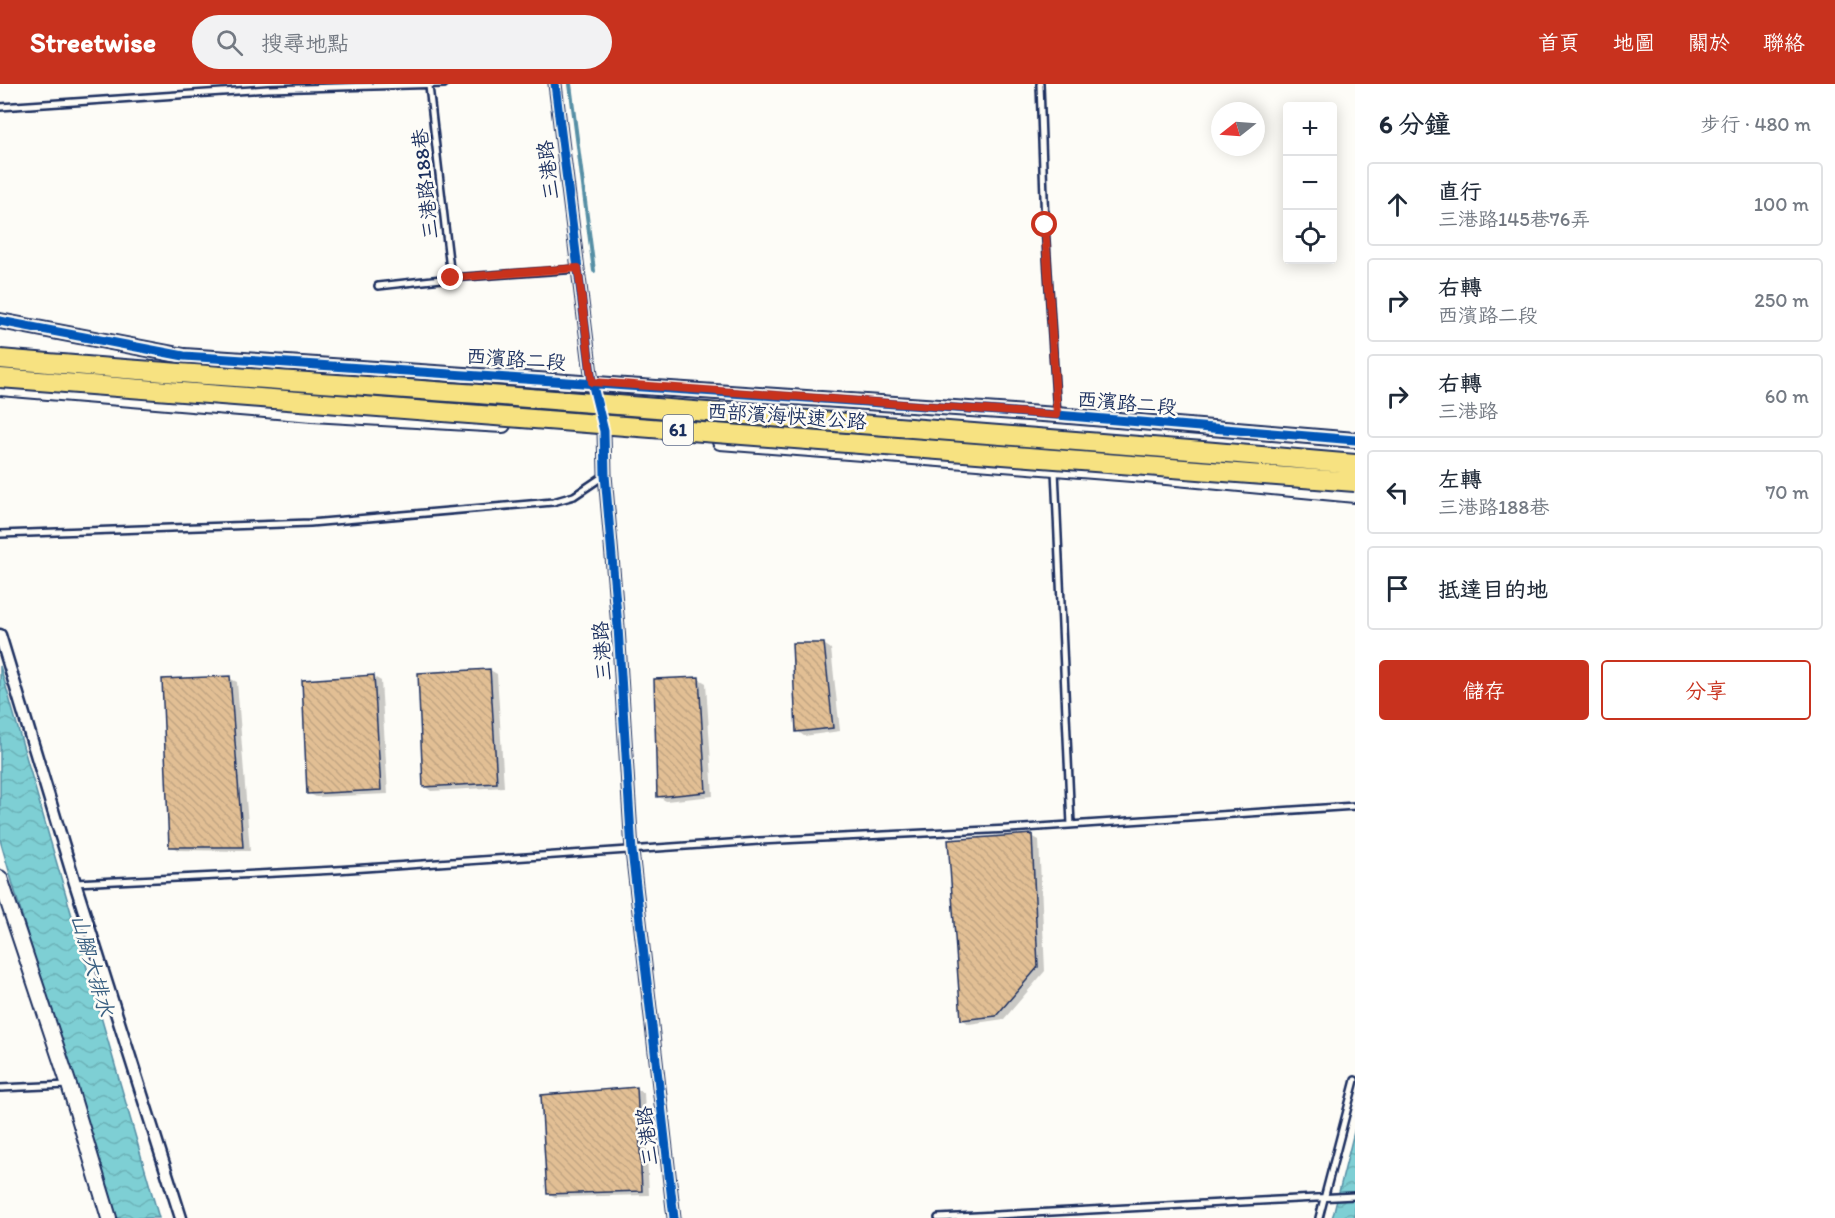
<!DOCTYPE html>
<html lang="zh-TW">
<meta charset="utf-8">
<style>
body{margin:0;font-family:Itim,"LXGW WenKai TC",sans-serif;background:#f2f2f3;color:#1f2937}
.controls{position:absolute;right:18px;top:18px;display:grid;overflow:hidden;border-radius:6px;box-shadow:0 3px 15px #0003}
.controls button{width:54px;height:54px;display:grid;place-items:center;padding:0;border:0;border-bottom:2px solid #e0e1e3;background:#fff;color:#1f2937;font:30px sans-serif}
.compass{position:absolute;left:1211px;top:18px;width:54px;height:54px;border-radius:50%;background:#fff;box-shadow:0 3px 15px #0003;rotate:253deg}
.stop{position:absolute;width:18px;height:18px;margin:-14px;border:4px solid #c8321e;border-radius:50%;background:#fff}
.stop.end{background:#c8321e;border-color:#fff;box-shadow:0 2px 6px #0008}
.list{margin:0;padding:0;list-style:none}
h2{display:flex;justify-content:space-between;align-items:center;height:78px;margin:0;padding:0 24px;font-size:26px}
h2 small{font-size:20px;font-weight:400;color:#747a83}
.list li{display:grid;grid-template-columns:39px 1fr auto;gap:18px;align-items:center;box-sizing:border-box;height:84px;margin:0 12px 12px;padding:0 12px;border:2px solid #e0e1e3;border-radius:6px}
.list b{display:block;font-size:22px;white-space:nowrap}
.list p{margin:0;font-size:20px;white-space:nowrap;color:#747a83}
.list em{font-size:20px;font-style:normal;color:#747a83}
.actions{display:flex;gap:12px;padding:18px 24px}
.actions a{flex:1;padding:14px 0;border:2px solid #c8321e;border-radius:6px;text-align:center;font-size:21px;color:#c8321e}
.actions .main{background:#c8321e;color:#fff}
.icon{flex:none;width:33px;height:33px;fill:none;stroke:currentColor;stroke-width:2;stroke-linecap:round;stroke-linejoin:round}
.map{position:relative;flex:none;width:1355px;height:1134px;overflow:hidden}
header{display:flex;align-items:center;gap:36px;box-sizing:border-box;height:84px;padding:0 30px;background:#c8321e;color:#fff}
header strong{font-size:28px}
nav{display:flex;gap:33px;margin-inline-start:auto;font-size:21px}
.search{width:420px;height:54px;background:#f2f2f3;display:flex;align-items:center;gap:15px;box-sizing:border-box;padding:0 21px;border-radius:33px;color:#747a83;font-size:22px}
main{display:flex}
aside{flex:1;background:#fff}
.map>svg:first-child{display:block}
</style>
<header>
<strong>Streetwise</strong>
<div class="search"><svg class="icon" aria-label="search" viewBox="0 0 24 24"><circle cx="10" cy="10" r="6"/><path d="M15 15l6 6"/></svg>搜尋地點</div>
<nav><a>首頁</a><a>地圖</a><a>關於</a><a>聯絡</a></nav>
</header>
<main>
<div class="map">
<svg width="1355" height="1134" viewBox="0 0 1355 1134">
<defs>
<pattern id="water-waves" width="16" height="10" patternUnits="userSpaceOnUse" patternTransform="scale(1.5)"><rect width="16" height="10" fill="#7ecfd4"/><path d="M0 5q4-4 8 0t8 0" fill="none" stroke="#6cb2b8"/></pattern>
<pattern id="building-back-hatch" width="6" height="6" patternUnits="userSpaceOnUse" patternTransform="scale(1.5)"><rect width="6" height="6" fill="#e2bf94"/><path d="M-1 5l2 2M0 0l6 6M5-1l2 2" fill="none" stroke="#c1a482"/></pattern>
</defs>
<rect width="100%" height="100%" fill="#fdfcf7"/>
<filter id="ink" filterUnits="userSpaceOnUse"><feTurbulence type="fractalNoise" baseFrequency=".0167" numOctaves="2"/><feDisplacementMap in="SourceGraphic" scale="12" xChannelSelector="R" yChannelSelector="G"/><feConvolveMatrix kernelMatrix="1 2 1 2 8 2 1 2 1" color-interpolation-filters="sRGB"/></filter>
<g filter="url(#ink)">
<path fill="url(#water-waves)" stroke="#568fa5" stroke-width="1.5" d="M0,582l159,552h-49l-110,-378z
M1355,1044v90h-23l2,-6z"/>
<path fill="#0003" d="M824,560l7,5 9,82 -36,5 -7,-5z
M490,586l7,4 7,113 -73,4 -7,-5z
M374,593l7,4 7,113 -72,3 -8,-4z
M229,594l8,4 13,169 -72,-1 -7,-4z
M699,595l7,4 7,113 -47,5 -7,-4z
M1032,752l7,4 6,131 -41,48 -35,5 -7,-5z
M636,1004l8,5 5,102 -94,2 -7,-4z"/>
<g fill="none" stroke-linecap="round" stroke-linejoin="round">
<path stroke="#568fa5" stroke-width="4" d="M570,0l24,187"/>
</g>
<path fill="url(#building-back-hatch)" stroke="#1b2f5e" stroke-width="1.5" d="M792,559h32l9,85 -37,4z
M490,585l7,114 -74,4 -5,-114z
M374,591l7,115 -74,4 -5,-114z
M230,592l13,171h-74l-7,-168z
M699,593l7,115 -49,5 -3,-118z
M1032,750l6,133 -42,49 -35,4 -13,-180z
M637,1003l5,104 -95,3 -6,-99z"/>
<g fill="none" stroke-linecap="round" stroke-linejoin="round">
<g stroke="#1b2f5e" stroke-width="10">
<path id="service" d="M1040,0l5,141 12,190
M429,2l22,192
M0,23l268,-18 176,-5
M378,202l73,-8 127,-9
M1055,386l16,355
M0,450l310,-11 243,-21 21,-6 31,-21
M75,799l261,-13 423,-29 250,-12 346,-23
M0,1004l68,-3
M938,1134l417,-22
M1319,1134l36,-138"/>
</g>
<g stroke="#1b2f5e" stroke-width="15">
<path id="minor" d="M555,0l37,298 12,49 1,44 13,152 14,224 42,367
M0,551l75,248 106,335"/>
</g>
<g stroke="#1b2f5e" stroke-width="18">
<path id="tertiary" d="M0,237l184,35 873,59 298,25
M0,304l312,26 191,11
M720,358l425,33 210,20
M0,794l69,207 40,133"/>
</g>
<use href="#service" stroke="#fdfcf7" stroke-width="5"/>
<use href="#minor" stroke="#fdfcf7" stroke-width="10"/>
<use href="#tertiary" stroke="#fdfcf7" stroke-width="14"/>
<g stroke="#1b2f5e" stroke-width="22" stroke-linecap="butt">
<path id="trunk-bridge" d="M0,275c163,14 327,24 490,36 289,21 577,44 865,69
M0,294l1355,104"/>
</g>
<use href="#trunk-bridge" stroke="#f7e281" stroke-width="18"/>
<g stroke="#fdfcf7" stroke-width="13">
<path id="cycleway" d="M555,0l37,298 12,49 1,44 13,152 14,224 42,367
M0,237l184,35 873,59 298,25"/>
</g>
<use href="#cycleway" stroke="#0057b8" stroke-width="9"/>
</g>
</g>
<g fill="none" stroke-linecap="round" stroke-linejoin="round" filter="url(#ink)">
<path stroke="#c8321e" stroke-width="8" d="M451,194l127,-10 14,114 465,33 -12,-190"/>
</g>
<g text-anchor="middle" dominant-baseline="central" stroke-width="5" stroke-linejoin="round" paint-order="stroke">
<rect fill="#fdfcf7" stroke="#5f6c8c" stroke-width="1.5" x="663" y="331" width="30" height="30" rx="4.5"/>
<g font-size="18" font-weight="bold" fill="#1b2f5e">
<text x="678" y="346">61</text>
</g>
<g font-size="20" fill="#1b2f5e" stroke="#fdfcf7">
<text transform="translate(548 86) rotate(-97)">三港路</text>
<text transform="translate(425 100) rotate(-96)">三港路188巷</text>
<text transform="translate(516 275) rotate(4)">西濱路二段</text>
<text transform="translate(1127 319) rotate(5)">西濱路二段</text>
<text transform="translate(787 332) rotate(4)">西部濱海快速公路</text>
<text transform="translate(602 567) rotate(-94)">三港路</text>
<text transform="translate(647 1052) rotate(-97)">三港路</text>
</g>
<g font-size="21" font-style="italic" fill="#395f81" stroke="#fdfcf7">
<text transform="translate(93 881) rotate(74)">山腳大排水</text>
</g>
</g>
</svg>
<div class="controls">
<button>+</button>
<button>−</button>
<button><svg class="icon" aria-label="locate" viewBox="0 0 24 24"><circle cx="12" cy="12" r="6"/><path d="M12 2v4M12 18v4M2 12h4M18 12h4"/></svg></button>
</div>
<svg class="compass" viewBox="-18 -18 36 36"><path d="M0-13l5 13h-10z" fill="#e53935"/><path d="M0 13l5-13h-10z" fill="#747a83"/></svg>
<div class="stop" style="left:1045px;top:141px"></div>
<div class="stop end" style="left:451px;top:194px"></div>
</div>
<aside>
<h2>6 分鐘<small>步行 · 480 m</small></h2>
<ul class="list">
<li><svg class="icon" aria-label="ahead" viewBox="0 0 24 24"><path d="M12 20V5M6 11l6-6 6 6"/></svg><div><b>直行</b><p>三港路145巷76弄</p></div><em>100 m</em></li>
<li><svg class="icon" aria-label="right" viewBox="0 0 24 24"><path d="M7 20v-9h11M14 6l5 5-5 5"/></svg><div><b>右轉</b><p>西濱路二段</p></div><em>250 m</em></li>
<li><svg class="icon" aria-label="right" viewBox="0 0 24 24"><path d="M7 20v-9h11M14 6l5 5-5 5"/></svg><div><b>右轉</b><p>三港路</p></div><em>60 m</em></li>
<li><svg class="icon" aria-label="left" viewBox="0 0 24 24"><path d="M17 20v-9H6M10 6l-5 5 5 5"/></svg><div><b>左轉</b><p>三港路188巷</p></div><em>70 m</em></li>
<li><svg class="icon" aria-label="arrive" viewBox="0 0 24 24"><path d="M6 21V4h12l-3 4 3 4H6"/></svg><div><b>抵達目的地</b></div></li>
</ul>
<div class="actions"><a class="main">儲存</a><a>分享</a></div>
</aside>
</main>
